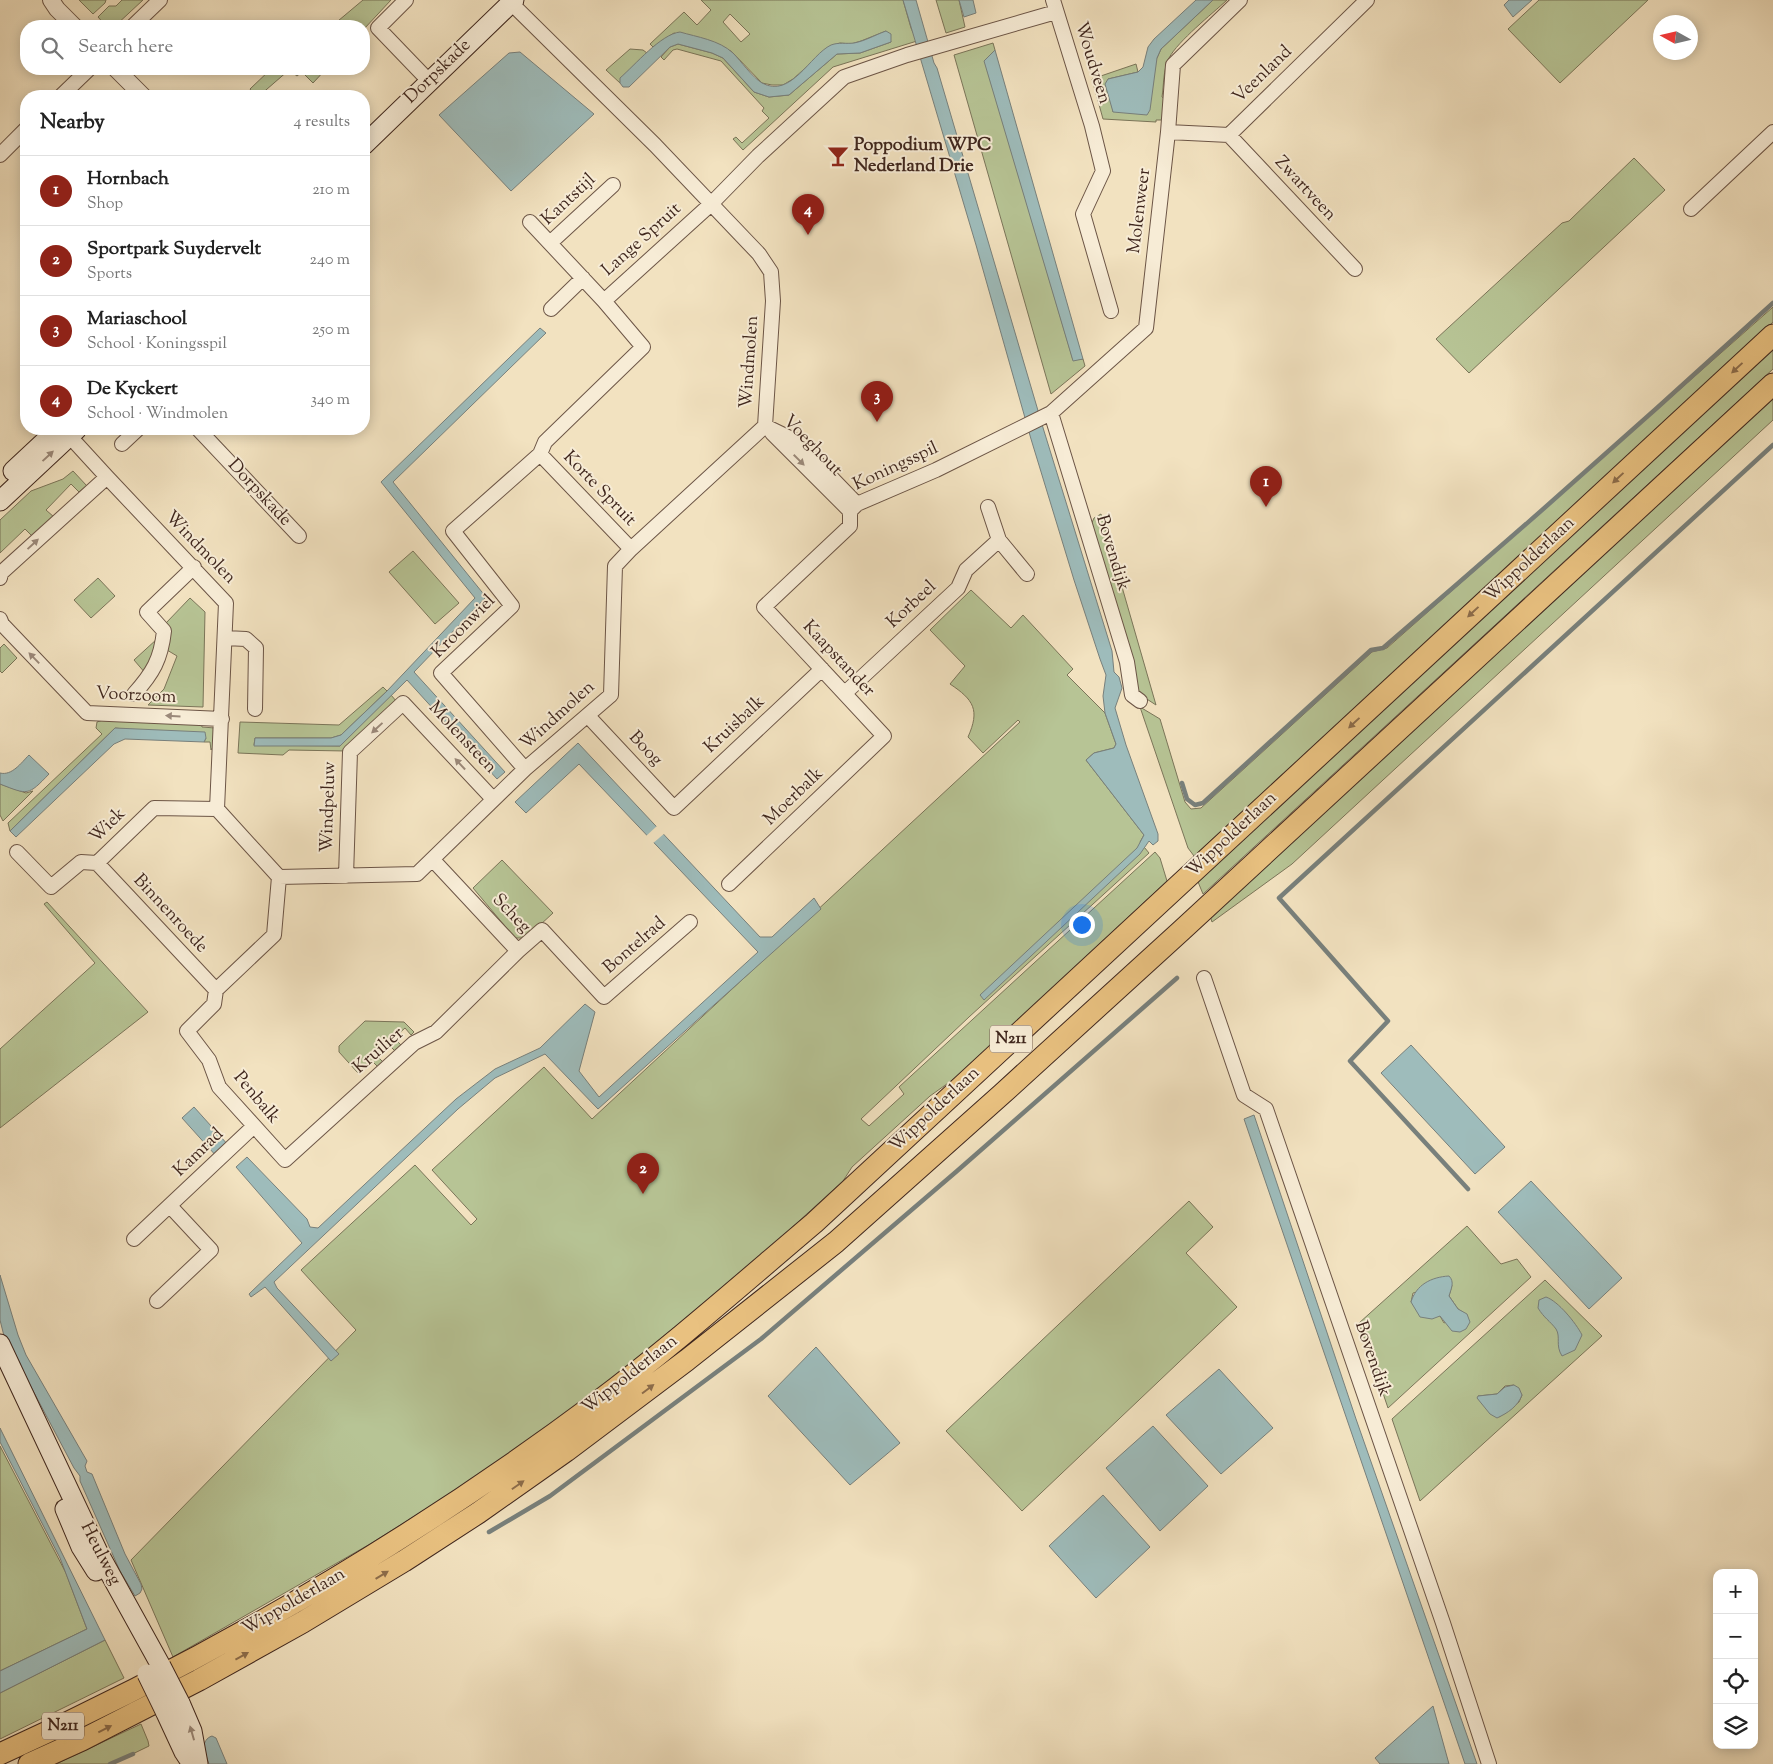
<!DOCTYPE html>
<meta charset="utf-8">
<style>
body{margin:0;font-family:"Sorts Mill Goudy",serif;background:#f2f2f2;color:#222}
.controls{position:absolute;right:15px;bottom:15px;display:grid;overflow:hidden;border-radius:10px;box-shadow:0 2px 12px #0003}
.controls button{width:45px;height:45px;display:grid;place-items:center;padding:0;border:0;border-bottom:1px solid #e0e0e0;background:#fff;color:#222;font:25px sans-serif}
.compass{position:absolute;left:1653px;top:15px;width:45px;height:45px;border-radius:50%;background:#fff;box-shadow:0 2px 12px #0003;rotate:278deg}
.you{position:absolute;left:1081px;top:924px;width:18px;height:18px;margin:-12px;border:4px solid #fff;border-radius:50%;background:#1a73e8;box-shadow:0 0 0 8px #1a73e833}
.badge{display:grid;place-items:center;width:32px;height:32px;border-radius:50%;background:#8f2418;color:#fff;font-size:16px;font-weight:700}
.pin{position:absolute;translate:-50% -41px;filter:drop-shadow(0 1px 2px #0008)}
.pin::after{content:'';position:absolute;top:26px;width:18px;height:15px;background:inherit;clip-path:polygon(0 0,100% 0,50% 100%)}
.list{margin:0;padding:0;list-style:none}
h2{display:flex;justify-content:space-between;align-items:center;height:65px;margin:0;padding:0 20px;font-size:21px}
h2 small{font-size:16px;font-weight:400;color:#767676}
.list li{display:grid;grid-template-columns:32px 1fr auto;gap:15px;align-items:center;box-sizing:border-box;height:70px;padding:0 20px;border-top:1px solid #e0e0e0}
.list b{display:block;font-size:19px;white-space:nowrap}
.list p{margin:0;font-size:16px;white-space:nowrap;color:#767676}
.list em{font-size:16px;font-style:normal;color:#767676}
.icon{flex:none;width:28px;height:28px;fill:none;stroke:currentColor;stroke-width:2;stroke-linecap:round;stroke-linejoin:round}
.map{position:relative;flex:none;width:1773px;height:1764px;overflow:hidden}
.search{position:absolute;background:#fff;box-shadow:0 2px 12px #0003;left:20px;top:20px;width:350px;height:55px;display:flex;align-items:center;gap:12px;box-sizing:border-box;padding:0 18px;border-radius:20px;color:#767676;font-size:19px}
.panel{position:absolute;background:#fff;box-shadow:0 2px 12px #0003;left:20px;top:90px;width:350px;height:345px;border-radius:20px}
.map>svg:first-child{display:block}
</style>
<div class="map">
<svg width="1773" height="1764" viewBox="0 0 1773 1764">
<rect width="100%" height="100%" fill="#f2e2c0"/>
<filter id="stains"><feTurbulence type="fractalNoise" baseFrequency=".004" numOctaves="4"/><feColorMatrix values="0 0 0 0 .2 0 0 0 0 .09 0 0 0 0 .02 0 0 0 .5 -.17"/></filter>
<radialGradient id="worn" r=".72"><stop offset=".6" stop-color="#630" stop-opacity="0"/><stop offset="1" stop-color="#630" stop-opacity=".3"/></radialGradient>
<path fill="#b7c495" stroke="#7b7559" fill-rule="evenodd" d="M79,0h27l-1,3 -12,11z
M122,0h21l-28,26h-9l-8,-9 11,-11h7z
M363,0h28l-27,29v-3h-32z
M701,0h202l8,28 6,13 -84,26 -90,83 -10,-11 3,-2 6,6 27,-25 -7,-7 2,-3 -43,-47 -44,-12 -4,1 -9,10 -3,-3 9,-10 8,-3 34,9 11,5 31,34 15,5 20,-2 48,-41 23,-1 31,-11 -5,-11 -25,10 -10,3 -11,-1 -10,3 -37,33 -10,6h-11l-10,-2 -31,-32 -57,-18 -21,14 -3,-3 34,-32 13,13 14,-15zM730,14l20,20 -9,8 -18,-20z
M936,0h23l6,27 -19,6z
M1213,0h14c-15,14 -49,41 -58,58 -6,12 -5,26 -7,39l5,3 -1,20h-10v2l-53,-3 -11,-40 44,-15 2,8 -30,7 5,33 44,-54 4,-9z
M1539,0h109l-88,83 -52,-54z
M993,43l2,7 -10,11 88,299 10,-1 2,7 -34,28 -97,-339z
M630,49l13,1 4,3 -26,25 -1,5 -14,-13z
M271,69h55l-13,14 -11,-11 -5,4 -8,-6 -30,26h-4l-5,-7z
M1634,158l31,32 -196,183 -33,-34 126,-116 7,-2z
M1773,307v15l-579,534 -6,-8 -48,-141 20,12 25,83 6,7 10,-1 171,-156 15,-4z
M1773,347v22l-570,525 -7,-17z
M1773,395v25l-481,444 -80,58 -2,-6z
M73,471l14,15 -8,6 -8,-8 -25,26 8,7 -21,20 -8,-8 -25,24v-33l31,-29 32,-12z
M1101,514l55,191 -20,-13 -45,-167 3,-7z
M413,551l46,52 -24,21 -46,-52z
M98,578l17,18 -24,22 -17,-18z
M971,590l40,38 12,-13 50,54 -6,6 38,38 11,31 -2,4 -20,5 -8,7 58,75 -4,7 9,11 -180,164 -108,102 8,7 35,-32 -5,-7 256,-235 5,6 7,23 -209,195 -28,20 -78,71 -9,14 -112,102 -156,126 -114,78 -91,57 -197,113 -42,-97 225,-230 -55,-60 114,-105 56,60 6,-6 -45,-49 112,-103 48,52 428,-397 -2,-2 -35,33 -15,-16c12,-27 6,-37 -18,-53l15,-18 -35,-36z
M190,598l15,14 -2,95 -55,-2 16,-16 13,-33 -10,-6 -1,-27z
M157,639l-11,35 -12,-14z
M4,644l13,14 -15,15 -2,-2v-23z
M383,687l4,4 -46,44 -10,3h-76l-1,7 86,1 51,-51 6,7 -51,49 -57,-1 -6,5 -45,-2 2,-31 99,3z
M103,720l98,3 1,4 13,1 -2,19 -2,3 -1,-8h-6l2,-4 -91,-10 -105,103 -2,-8 94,-89 -6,-6 1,-6z
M0,784l26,9 7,-2 -30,30 -3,-6z
M502,860l51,53 -27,25h-11l-42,-50z
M47,902l101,110 -148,116v-79l95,-86 -51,-59z
M365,1021l39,1 10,10 -3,3 -6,-7 -11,10 7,7 -6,6 -7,-7 -12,11 7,7 -5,5 -7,-7 -13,13 -19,-21v-6z
M1189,1201l24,26 -27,26 51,54 -215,204 -76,-80z
M1467,1226l34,38 16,-5 14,18 -143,131 -29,-85zM1452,1285l-3,11 9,13 6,4 -20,10 -4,-7 -29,-14 2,-9z
M1545,1280l57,56 -182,165 -28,-82zM1514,1385l8,10 -3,7 -20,15 -21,-21 19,-2 8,-8z
M0,1446l66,127 21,56 -87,42z
M105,1640l19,38 -124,61v-46z
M141,1724l7,17 1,5 -37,18h-56z"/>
<path fill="#9ebcbb" stroke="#78807c" d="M903,0h13l18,63 3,5 107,363 68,220 2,21 5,5 3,11 -7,20 11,37 32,89v7l-5,4 -4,-4 -9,13 -156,146 -4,-5 157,-147 7,-13 -58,-75 8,-7 20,-5 2,-4 -11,-31 -2,-17 3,-21 -6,-16 -26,-79 -43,-141 -55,-194z
M959,0h14l3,13 -12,4z
M1196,0h17l-52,49 -4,9 -7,52 -3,5 -34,-3 -8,-28 3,-5 30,-7 5,-5 5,-20 6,-8z
M1509,0h23l-19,17 -9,-12z
M886,31l5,3v8l-31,11 -23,1 -48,41 -20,2 -15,-5 -31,-34 -11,-5 -34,-9 -8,3 -41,40h-6l-3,-4v-5c15,-13 41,-44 60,-46 17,5 39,8 53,21 8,8 19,24 29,30 29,16 48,-28 69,-38 8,-3 15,-1 23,-2 11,-2 21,-8 32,-12z
M995,50l88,309 -10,2 -89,-300z
M520,52l74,62 -83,77 -72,-76 70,-62z
M540,328l6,5 -153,149 93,115 -72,75 91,100 -8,7 -90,-99 -67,66h-86l1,-8h76l10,-3 46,-44 88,-93 -94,-116z
M115,728l90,4 1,6 -2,4 -79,-3 -11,5 -98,93 -6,-6z
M578,743l182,194h12l42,-39 7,11 -223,200 -53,-55 -50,24 -37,31 -184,173 3,6 62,66 -8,7 -66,-74 -14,10 -2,-3 53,-51 -66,-76 11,-10 60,62 3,8 8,1 138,-129 39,-30 45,-21 45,-44 10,8 -16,59 20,26 159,-145 -179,-188 -53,49 -11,-11z
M29,755l20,19c-21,22 -21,21 -49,10v-11c12,3 21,-10 29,-18z
M1411,1045l94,102 -30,27 -94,-101z
M194,1107l35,39 -11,12 -36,-40z
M1254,1115l102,304 121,345h-12l-221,-645z
M1531,1181l91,97 -33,31 -91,-97z
M0,1275l18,60 8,20 61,106 -2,5 2,6 5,2 33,80 16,30 1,5 -2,4 -5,3 -15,-25 -40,-90v-5l-6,-8 -70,-132 -4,-16z
M1449,1276c6,6 2,13 0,20l9,13 9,5 3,8 -4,7 -6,3 -8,-1 -12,-15 -8,3 -12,-2 -9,-15c5,-17 20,-25 38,-26z
M1546,1297c12,4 30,26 36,38l-7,15 -13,6c-7,-11 -1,-19 -6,-27 -6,-8 -12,-11 -18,-21l1,-8z
M816,1347l84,96 -50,42 -82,-89z
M1219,1369l54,59 -52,46 -55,-59z
M1514,1385l5,3 3,7c-4,11 -14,18 -25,23l-7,-4 -13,-16 1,-2 19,-2 8,-7z
M1153,1426l55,60 -48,45 -54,-63z
M0,1428l105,212 -105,53v-22l87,-42 -27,-71 -60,-116z
M1103,1495l47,52 -54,51 -47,-52z
M1433,1706l16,58h-69l-5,-6z
M212,1736l4,2 11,26h-18l-6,-17c2,-5 3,-9 9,-11z"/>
<path fill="#f2e2c0" d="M658,825l7,8 -13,11 -7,-7z"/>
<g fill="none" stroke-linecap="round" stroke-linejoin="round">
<path stroke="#78807c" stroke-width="4.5" d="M1182,783l5,16 8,6 8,-2 168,-153 12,-2c132,-113 262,-228 390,-345
M1468,1189l-118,-128 38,-40 -109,-123 494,-453
M489,1532l61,-36 211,-157 196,-168 220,-193
M110,1764l23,-10"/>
<g stroke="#6c5546" stroke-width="16">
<path id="minor" d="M406,0l-28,28 51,53
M1053,0l39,126 11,45 -20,43 28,97
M133,26l27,-26
M61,96l28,-27
M1168,132l61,3 138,-135
M1229,135l126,134
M0,155l26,-26
M1691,209l82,-77
M530,222l74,79
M550,243l63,-58
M551,309l32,-31
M1051,413l76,249 5,33 8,6
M765,426l31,15 61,63
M63,429l44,48 119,126 -9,206 62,68 138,-3 108,-105 86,-74 4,-129 16,-17 134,-123 8,-125 -2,-29 -12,-18 -104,-109 -144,-142
M198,429l101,107
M772,433l78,78
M122,444l16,-15
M540,454l91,95
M999,540l28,34
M0,578l1,-5 106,-96
M0,619l2,5 85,89 135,6
M225,638l21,1 10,9 -1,61
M845,693l113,-105 8,-18 33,-30 -11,-33
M134,694c19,-21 27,-35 30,-63l-17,-19 47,-45
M588,716l86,92 148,-139
M525,769l-84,-96 71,-67 -59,-75 87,-77 5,-12 98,-95 -39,-46 107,-97 47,-48 86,-79 63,-22 149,-43
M17,852l34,35 30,-25 16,1 57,-55 63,1
M433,860l85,91 24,-21 62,67 86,-75
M97,863l119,127
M346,876l4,-124 53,-49 90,96
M279,877l-5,58 -58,55 -2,14 -27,27 22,29 10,27 66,73 129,-117 22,-11 82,-81
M729,884l155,-148 -120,-129 86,-81v-15l7,-7 79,-34 115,-57 95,-85 22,-196 5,-67 67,-65
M1204,978l40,117 22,14 177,514 46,141
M134,1239l120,-113
M157,1301l54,-51 -41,-44"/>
</g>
<g stroke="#6c5546" stroke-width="18">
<path id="tertiary" d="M51,0l6,9 17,17
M116,69l27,27"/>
</g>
<g stroke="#3f261d" stroke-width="21">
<path id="secondary" d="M364,145l150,-145
M13,471l45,-42
M0,501l77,-72
M0,1344l98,208 63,114
M65,1509l16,38 15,24
M180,1703l12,28 6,33
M165,1711l19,41 8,12"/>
</g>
<g stroke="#3f261d" stroke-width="23">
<path id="primary" d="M0,1754c210,-95 410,-212 595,-350 76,-57 147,-120 219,-181l959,-888
M29,1764l53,-24 117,-60 104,-58 101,-61 74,-48 88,-62 121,-91 149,-118 166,-148 180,-164 591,-546"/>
</g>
<use href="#minor" stroke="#f7ecd6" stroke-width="14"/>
<use href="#tertiary" stroke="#f7ecd6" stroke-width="16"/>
<use href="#secondary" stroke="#f7ecd6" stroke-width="19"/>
<use href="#primary" stroke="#e9c180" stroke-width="21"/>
<g stroke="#3f261d" stroke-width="21" stroke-linecap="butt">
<path id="secondary-bridge" d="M161,1666l19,37
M147,1674l18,37"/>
</g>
<use href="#secondary-bridge" stroke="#f7ecd6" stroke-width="19"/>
</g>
<defs><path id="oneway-solid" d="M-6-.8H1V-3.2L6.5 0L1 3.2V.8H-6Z" transform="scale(1.25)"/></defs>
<g fill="#8c6c4a">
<use href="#oneway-solid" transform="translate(1737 368) rotate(137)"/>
<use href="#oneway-solid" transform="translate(1618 478) rotate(137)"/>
<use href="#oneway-solid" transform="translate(1473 612) rotate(137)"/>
<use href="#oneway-solid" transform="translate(1354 723) rotate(137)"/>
<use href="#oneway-solid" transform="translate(648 1389) rotate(-37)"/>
<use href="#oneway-solid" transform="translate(518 1485) rotate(-35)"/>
<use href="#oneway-solid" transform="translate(382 1575) rotate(-31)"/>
<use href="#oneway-solid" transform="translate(242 1656) rotate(-29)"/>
<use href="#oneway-solid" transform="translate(105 1729) rotate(-27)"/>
</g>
<g fill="#9b897a">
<use href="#oneway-solid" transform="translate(48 456) rotate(-43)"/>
<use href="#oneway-solid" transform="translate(799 460) rotate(45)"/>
<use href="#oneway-solid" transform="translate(33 544) rotate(-43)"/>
<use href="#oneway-solid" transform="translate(34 658) rotate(-134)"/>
<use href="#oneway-solid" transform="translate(173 716) rotate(-177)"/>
<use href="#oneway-solid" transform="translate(377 728) rotate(137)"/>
<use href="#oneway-solid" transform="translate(460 764) rotate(-133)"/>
<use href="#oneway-solid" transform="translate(192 1733) rotate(-106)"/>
</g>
<defs>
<g id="bar-bare" transform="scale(1.725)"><path d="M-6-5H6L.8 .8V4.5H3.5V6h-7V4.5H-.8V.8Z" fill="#8f2418" stroke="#f7ecd6" stroke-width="2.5" paint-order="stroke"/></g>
</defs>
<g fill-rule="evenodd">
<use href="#bar-bare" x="838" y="156"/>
</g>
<g text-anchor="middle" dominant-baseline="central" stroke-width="4" stroke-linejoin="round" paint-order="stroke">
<g fill="#f7ecd6" stroke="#766154" stroke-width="1">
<rect x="990" y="1025.5" width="42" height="27" rx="4"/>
<rect x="42" y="1712.5" width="42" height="27" rx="4"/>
</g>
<g font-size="16" font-weight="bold" fill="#3f261d">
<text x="1011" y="1039">N211</text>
<text x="63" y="1726">N211</text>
</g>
<g font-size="18" fill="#3f261d" stroke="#f7ecd6">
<text transform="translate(1092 63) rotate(73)">Woudveen</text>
<text transform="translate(438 72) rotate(-44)">Dorpskade</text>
<text transform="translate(1263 75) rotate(-44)">Veenland</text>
<text transform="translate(1305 189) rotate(47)">Zwartveen</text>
<text transform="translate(569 200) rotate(-43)">Kantstijl</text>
<text transform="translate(1140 211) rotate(-83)">Molenweer</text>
<text transform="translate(642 240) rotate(-42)">Lange Spruit</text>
<text transform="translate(750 362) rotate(-86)">Windmolen</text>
<text transform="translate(812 446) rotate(46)">Voeghout</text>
<text transform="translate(896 467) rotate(-25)">Koningsspil</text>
<text transform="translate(599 489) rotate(46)">Korte Spruit</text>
<text transform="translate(259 493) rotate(47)">Dorpskade</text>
<text transform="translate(200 548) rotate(46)">Windmolen</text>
<text transform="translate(1112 553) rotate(73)">Bovendijk</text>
<text transform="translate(1530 560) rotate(-43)">Wippolderlaan</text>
<text transform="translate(912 605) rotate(-43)">Korbeel</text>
<text transform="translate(464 627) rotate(-45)">Kroonwiel</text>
<text transform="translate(838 659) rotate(47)">Kaapstander</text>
<text transform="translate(136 696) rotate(3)">Voorzoom</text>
<text transform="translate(558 716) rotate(-42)">Windmolen</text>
<text transform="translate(735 725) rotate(-43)">Kruisbalk</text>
<text transform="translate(462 738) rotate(47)">Molensteen</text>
<text transform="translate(645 749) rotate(47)">Boog</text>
<text transform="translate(794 797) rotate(-44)">Moerbalk</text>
<text transform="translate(329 807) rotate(-88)">Windpeluw</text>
<text transform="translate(108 826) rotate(-44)">Wiek</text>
<text transform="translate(1232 835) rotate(-43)">Wippolderlaan</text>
<text transform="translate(170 914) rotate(47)">Binnenroede</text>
<text transform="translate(511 914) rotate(46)">Scheg</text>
<text transform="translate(635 946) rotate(-41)">Bontelrad</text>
<text transform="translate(379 1051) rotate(-41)">Kruilier</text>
<text transform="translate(256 1098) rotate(50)">Penbalk</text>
<text transform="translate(935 1110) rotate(-43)">Wippolderlaan</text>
<text transform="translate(199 1153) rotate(-44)">Kamrad</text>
<text transform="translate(1372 1359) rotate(71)">Bovendijk</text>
<text transform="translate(630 1375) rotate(-38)">Wippolderlaan</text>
<text transform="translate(100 1554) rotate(63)">Heulweg</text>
<text transform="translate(294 1602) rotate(-30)">Wippolderlaan</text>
</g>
<g font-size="18" font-weight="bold" fill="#3f261d" stroke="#f7ecd6" text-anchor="start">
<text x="854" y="146">Poppodium WPC<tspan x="854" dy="21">Nederland Drie</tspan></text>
</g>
</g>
<rect width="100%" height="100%" filter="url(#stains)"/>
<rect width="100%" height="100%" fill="url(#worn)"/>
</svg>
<div class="controls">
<button>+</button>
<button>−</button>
<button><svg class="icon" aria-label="locate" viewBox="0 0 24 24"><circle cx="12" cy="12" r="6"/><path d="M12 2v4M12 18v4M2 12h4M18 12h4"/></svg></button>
<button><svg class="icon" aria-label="layers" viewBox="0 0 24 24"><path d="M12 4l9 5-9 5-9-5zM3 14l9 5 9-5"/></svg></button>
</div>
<svg class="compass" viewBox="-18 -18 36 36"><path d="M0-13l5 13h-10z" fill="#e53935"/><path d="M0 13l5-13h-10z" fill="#767676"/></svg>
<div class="you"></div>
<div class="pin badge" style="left:1266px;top:507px">1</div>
<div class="pin badge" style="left:643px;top:1194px">2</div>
<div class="pin badge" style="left:877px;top:422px">3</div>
<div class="pin badge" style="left:808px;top:235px">4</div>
<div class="search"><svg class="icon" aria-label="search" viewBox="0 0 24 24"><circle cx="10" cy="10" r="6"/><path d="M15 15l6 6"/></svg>Search here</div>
<section class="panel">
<h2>Nearby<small>4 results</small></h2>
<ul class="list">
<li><span class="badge">1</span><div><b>Hornbach</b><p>Shop</p></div><em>210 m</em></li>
<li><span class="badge">2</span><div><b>Sportpark Suydervelt</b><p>Sports</p></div><em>240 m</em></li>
<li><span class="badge">3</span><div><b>Mariaschool</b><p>School · Koningsspil</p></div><em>250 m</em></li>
<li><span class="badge">4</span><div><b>De Kyckert</b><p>School · Windmolen</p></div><em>340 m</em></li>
</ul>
</section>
</div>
